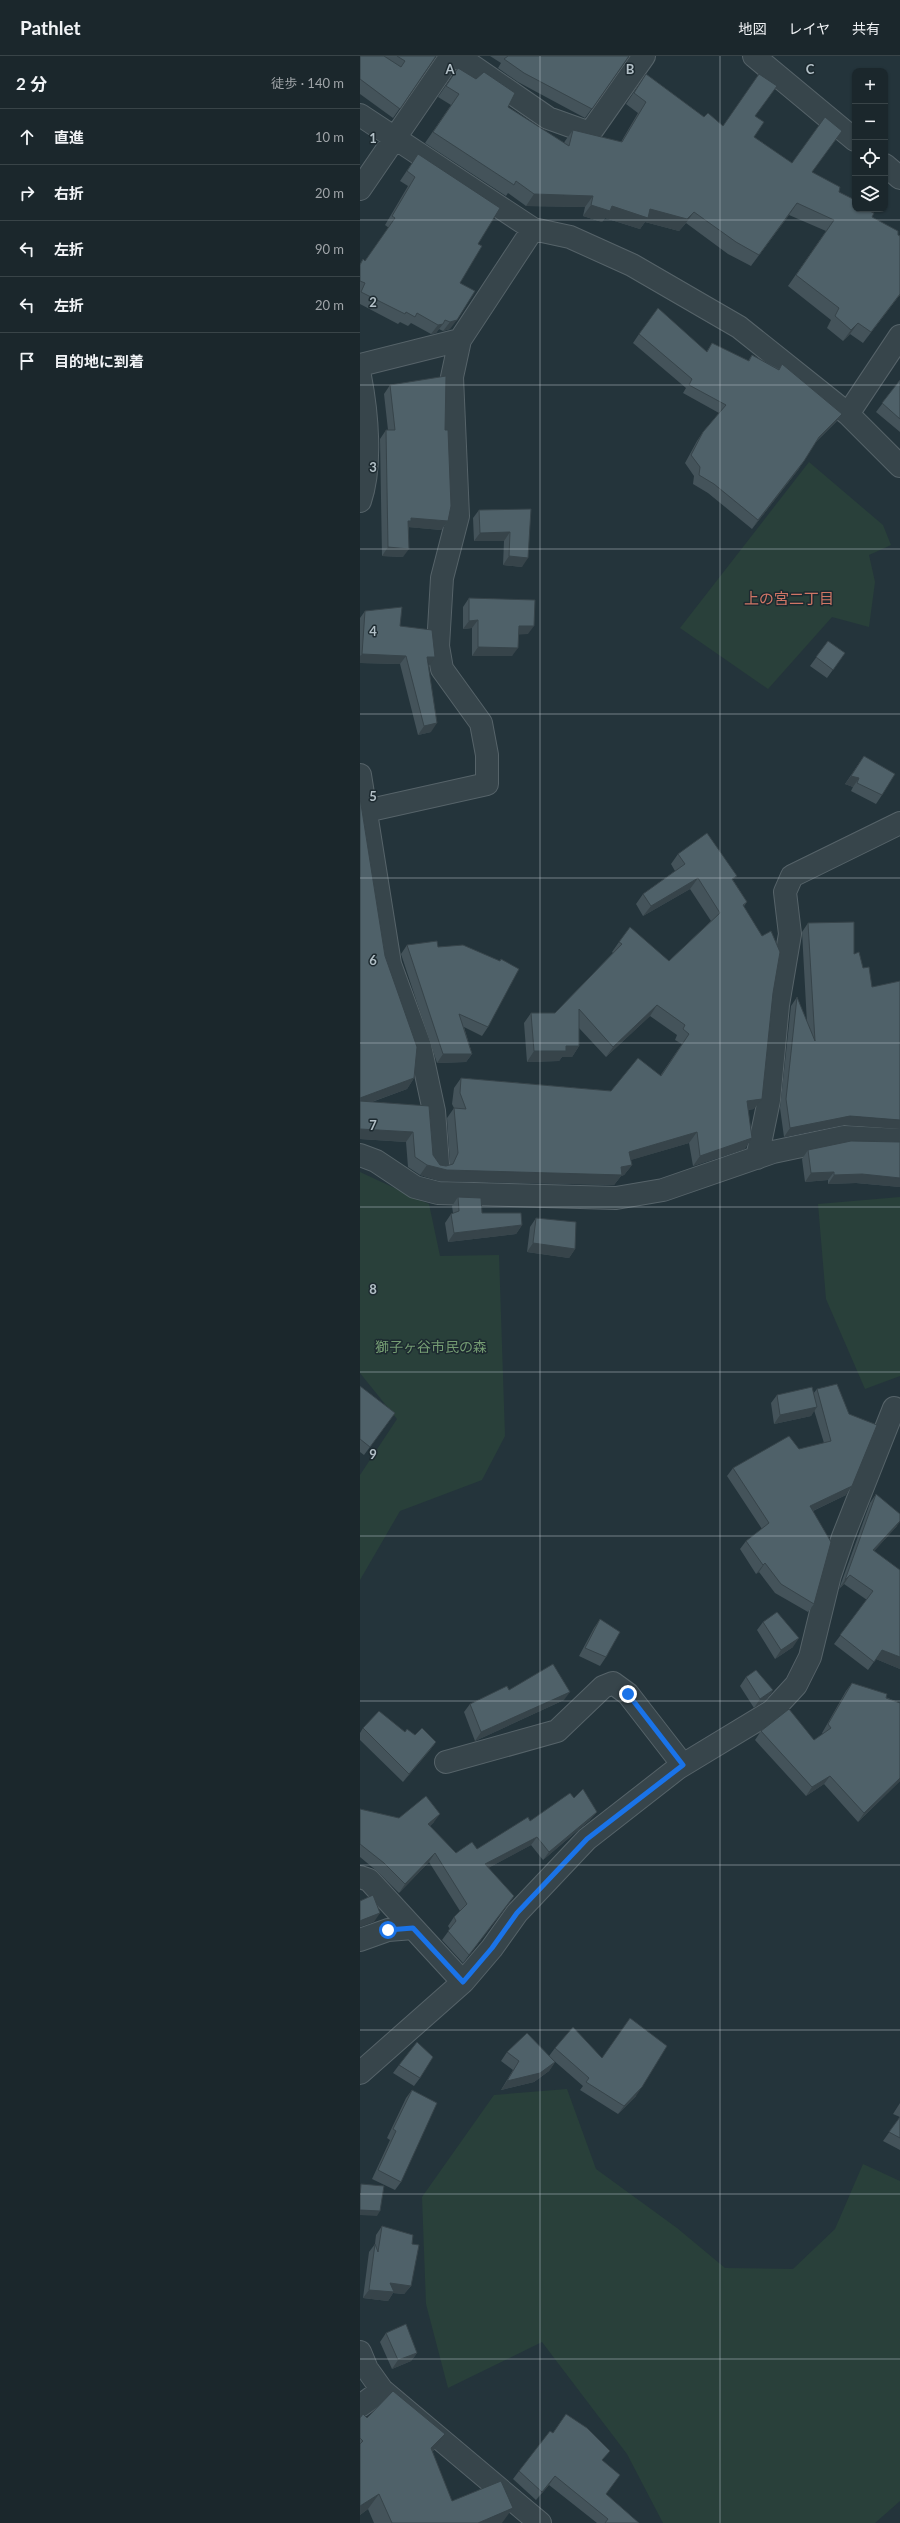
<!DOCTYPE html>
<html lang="ja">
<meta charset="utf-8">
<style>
body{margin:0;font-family:Lato,"Noto Sans JP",sans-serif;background:#283338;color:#f1f3f6}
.controls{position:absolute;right:12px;top:12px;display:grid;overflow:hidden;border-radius:8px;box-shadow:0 1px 3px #0004}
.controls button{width:36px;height:36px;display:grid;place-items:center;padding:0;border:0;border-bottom:1px solid #394448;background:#1b272c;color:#f1f3f6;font:20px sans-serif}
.stop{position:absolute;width:12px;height:12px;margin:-9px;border:3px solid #1a73e8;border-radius:50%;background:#fff}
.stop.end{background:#1a73e8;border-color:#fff;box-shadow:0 1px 4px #0008}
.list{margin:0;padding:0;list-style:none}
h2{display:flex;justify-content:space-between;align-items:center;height:52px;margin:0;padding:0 16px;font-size:17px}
h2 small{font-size:13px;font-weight:400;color:#a0a5a9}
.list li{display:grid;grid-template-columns:26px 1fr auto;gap:12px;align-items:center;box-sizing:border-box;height:56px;padding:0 16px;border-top:1px solid #394448}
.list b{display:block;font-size:15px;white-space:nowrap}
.list em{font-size:13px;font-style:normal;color:#a0a5a9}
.icon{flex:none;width:22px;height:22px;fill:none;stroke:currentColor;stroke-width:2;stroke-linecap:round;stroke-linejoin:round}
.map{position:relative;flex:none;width:540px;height:2467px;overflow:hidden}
header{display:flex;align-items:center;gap:24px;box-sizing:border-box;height:56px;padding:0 20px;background:#1b272c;border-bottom:1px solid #394448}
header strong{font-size:19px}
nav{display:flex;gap:22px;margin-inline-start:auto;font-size:14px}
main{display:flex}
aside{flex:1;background:#1b272c}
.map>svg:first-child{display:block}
</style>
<header>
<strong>Pathlet</strong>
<nav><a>地図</a><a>レイヤ</a><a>共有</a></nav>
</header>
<main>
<aside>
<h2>2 分<small>徒歩 · 140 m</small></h2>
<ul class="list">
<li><svg class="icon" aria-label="ahead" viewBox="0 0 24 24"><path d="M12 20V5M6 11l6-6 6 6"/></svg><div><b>直進</b></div><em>10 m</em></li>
<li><svg class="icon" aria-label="right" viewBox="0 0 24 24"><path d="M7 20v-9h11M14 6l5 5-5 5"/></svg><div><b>右折</b></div><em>20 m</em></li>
<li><svg class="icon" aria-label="left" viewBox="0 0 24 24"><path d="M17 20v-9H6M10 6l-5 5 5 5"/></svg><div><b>左折</b></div><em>90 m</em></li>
<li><svg class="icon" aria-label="left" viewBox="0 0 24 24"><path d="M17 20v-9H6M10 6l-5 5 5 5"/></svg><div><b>左折</b></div><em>20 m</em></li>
<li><svg class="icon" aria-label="arrive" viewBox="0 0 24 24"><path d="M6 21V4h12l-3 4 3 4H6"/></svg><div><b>目的地に到着</b></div></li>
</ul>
</aside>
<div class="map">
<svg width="540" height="2467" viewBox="0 0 540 2467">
<rect width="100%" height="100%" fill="#24343b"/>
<path fill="#29403a" d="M449,406l74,63 8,20 -22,10 6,27 -6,45 -37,-10 -64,72 -88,-61z
M0,1116l69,32 11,52 59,-1 6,181 -23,44 -82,31 -40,69v-105l37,-56 -37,-46z
M540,1141v179l-35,13 -39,-90 -8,-95z
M207,2033l29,80 81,59 48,40 68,1 42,-40 28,-65 37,17v320l-25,22h-212l-36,-69 -85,-112 -94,46 -22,-84 -4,-107 72,-102z"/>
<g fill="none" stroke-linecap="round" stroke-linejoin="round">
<g stroke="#566369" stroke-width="24">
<path id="street" d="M98,0l90,62 42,15 54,-77
M394,0l101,84
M0,59l173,114 37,8 62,28 107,62 109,87 52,52
M525,109l15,13
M0,133l91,-133
M0,309l100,-25 73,-111
M0,320c7,36 12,90 0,125
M488,358l52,-78
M0,719l30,189 30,82 14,65 4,53
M6,755l121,-27v-29l-6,-32 -39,-54 -4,-23 4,-68 16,-62 -6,-139 8,-37
M0,1099l16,6 39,26 23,6 178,5 47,-8 110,-38 71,-15 56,3
M397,1102l12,-58 9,-95 12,-71 -5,-42 7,-16 108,-53
M86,1706l111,-31 46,-44 10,-4 15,11 55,71
M0,1821l9,3 94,102
M0,1884l28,-10 25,-2
M0,2017l103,-91 29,-34 25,-35 70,-74 91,-71 94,-57 24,-26 14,-28 20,-82 13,-38 51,-129
M0,2296l7,17 15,21 158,133
M0,2350l22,-16"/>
</g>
<use href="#street" stroke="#37454b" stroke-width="22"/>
</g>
<path fill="#44535a" d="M0,0h76l-43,62 -33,-24z
M130,0h139l-44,62 -67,-36 -20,-14 3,-5z
M98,12l50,39 56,36 1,-2 8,-11 48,12 17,-29 -12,-9 20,-30 58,43 19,9 33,-10 -2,21 38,26 20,10 27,19 16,17 17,8 28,19v60h-1l-36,47 -13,-9 -7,7 -16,-13 4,-8 -43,-34 38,-55 -37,-16 -38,51 -23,-12 -42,-31 -7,8 -34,-9 -5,7 -35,-11 -3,4 -19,-6 2,-9 -59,-1 -18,-13 -2,3 -81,-53 26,-38 -13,-8z
M58,98l60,90 -18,39 -10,46 -7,2 -4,-2 -3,4 -5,1 -20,-11 -3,3 -8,-4 -2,2 -38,-20v-40l3,-5 2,2 24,-33 -4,-3 23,-39 -8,-5z
M279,278l68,17 5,-8 36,18 4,-6 27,14 3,-5 60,50 -6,8 -21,21 -17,27 -46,59 -44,-36 -15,-9 1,-8 -9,-13 12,-22 6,-9 16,-19 -36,-20 3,-5 -53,-45z
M540,324v52l-24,-20z
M30,329l55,45 3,91 -7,9 -32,-3 -6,30 -21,-1 -2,-117 6,-9h2l-4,-36z
M171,453l-9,58 -19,-2 1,-24h-30l-1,-23 6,-8z
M109,542l59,36h-9l-7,22h-40v-28l-9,1v-22z
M5,555l35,15 29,40 2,66 -13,3 -18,-71 -40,-1v-45z
M468,585l17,12 -18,25 -17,-12z
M504,700l18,39 -6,9 -25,-13 2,-4 -8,-3z
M0,742l25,158 29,122 -7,11 -35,13 57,4 4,49 7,10 6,1 4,-1v-2l-3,-45 7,-10 -2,-4 2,-16 7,-10 150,13 49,-15 22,-32 -7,-4 2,-5 -27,-19 -44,41 -27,-29v18l-7,11h-10l-3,4 -32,1 -3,-39 7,-10h24l58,-60 -1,-1 7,-10 50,19 42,-40 -21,-32 -47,27 -7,-12 7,-10 32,-23 -4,-7 7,-10 55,26 14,22 -3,4 10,203 -6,1 -3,39 -52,17 -4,-23 -59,17 2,5 -8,10 -3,1 -7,9 -174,-4 -20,-6 -12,-8 -2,-25 -46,-3z
M448,867l36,202 -60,12 -4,-29 11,-102 6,-9 10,26 -5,-91z
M47,889l31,2 50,80 -6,9 -18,-9 8,27 -6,8 -29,1 -36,-109z
M540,1086v45l-44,-4 -28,1v-4l-23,2 -3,-23 6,-9z
M98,1141l24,16 40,12 -6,9 -68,8 -3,-19 6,-9 2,-1 -1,-7z
M176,1162l39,31 -6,9 -42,-6 3,-25z
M0,1330l35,27 -31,42 -4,-3z
M457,1333l29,106 -33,16 1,93 -6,8 -33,-19 -16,-21 -3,2 -16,-25 6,-8 16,-12 -35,-53 6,-8 91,-25 -10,-33 -3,6 -37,8 -3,-21 6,-8 36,-1z
M516,1438l21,32 -23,25 26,118 -24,-10 -8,11 -34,-26 33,-44 -23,-16 -5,5 31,-86z
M240,1563l6,38 -6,9 -21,-10 15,-28z
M403,1566l30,25 -18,12 -18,-29z
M386,1621l27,13 -6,9 -13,9 -14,-22z
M492,1627l48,20v78l-42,41 -34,-38 -18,12 -51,-56 6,-9 53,9 9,-6 -1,-1 24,-42z
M149,1634l55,10 -89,41 -11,-29 6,-8z
M3,1672l42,4 31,10 -6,8 -27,32 -43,-42v-7z
M0,1753l39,9 35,4 -4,4 26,27 21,-4 53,-28 60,-1 -47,40 -12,-15 -43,23 26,28 -51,67 -21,-23 8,-11 -2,-3 6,-9 6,-6 -31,-49 -30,31 -21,-21 -18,-15z
M195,1992l81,48 -18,18 -38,-24 3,-4 -31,-27 3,3 -6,9 -15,11 -33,8 12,-20 -12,-9 6,-9 42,4z
M39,2009l21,13 -6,8 -21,-13z
M52,2034l-11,92 -6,8 -23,-11 18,-39 -3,-2 19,-40z
M540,2047v47l-17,-9 17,-24 -7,-3z
M22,2170l30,18 -1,42 -7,8 -11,-1 -5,8 -25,-3 6,-46 6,-8 1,-9z
M26,2277l31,20 -6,8 -19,8 -12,-27z
M0,2362h7l67,32 -2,2 20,49 50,22h-128l-6,-14 -8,6z
M193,2377l50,27 3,34 33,29h-42l-48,-38 -13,15 -23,-21 6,-8z"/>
<path fill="#37444a" d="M174,138l59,2 -8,11 -59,-1z
M437,147l-8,12 -38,51 8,-11z
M231,149l59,4 44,3 -8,11 -7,8 -34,-9 -5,7 -35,-11 -3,4 -19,-6z
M540,238v2h-1l-36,47z
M97,264l-7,9 -7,2 7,-9z
M498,267l-8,11 -7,7 8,-11z
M83,268l-7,9 -5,1 7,-9z
M482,358l-6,8 -24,23 7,-8z
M444,405l-6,9 -46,59 6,-9z
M51,462l37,3 -7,9 -34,-3 1,-6z
M150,476l-6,9h-30l6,-8z
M28,491l21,2 -6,8 -21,-1z
M149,500l19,2 -6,9 -19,-2z
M118,564l-6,8 -9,1 6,-8z
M159,570h15l-6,8 -15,1z
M118,591l40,1 -6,8h-40z
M2,598l44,2 -6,8 -40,-1v-7z
M67,601h8l-6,9z
M77,667l-6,9 -13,3 6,-9z
M491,720l8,2 -6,9 -8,-3z
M338,822l-8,11 -47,27 8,-10z
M297,949l-7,11 -44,41 7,-10z
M206,990h13l-7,11h-10l-3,4 -32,1 7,-11z
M83,998h29l-6,8 -29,1z
M54,1022l-7,11 -47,17v-8z
M402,1043l-8,10 -15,2 8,-10z
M490,1060l50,4v9l-56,-4 -60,12 6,-9z
M0,1073l53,3 -7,10 -46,-3z
M337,1076l-8,11 -68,20 8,-11z
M392,1082l-7,11 -52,17 7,-10z
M67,1109l20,5 174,-3 11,-2 -8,10 -3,1 -7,9 -174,-4 -20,-6z
M474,1116l-6,8 -23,2 6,-9z
M502,1118l38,4v9l-44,-4 -28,1 6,-9z
M162,1169l-6,9 -68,8 6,-9z
M173,1187l42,6 -6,9 -42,-6z
M457,1351l-6,9 -37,8 6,-9z
M492,1430l-6,9 -42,20 6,-9z
M540,1465v1l-3,4 -30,33 6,-9z
M405,1507l-6,9 -3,2 7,-9z
M490,1519l-6,9 -5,5 6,-9z
M439,1582l-6,9 -18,12 6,-9z
M522,1594l18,7v12l-24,-10z
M413,1634l-6,9 -13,9 6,-9z
M210,1636l-6,8 -89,41 6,-9z
M76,1686l-6,8 -27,32 6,-8z
M470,1720l-6,8 -18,12 6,-9z
M540,1722v3l-42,41 6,-9z
M237,1756l-7,8 -47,40 6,-8z
M80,1758l-6,8 -12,10 6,-8z
M177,1781l-6,8 -52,28 6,-9z
M75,1797l-6,9 -30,31 6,-9z
M154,1840l-6,9 -45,58 6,-8z
M20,1857l-6,9 -14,5v-6l2,-1z
M195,2006l-6,9 -15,11 -33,8 6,-9z
M282,2031l-6,9 -18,18 6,-8z
M0,2154l20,1 -3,5 -17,-1z
M30,2227l21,3 -7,8 -11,-1 -5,8 -25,-3 6,-8z
M57,2297l-6,8 -19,8 6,-9z
M85,2378l-11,16 -14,14 11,-16z
M195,2420l-6,9 -13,15 6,-8z
M19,2438l-11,15 -8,6v-9z
M153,2452l-11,15h-24z"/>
<path fill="#4f6169" stroke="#37444a" d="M0,0h24l17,11 4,-6 -8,-5h39l-36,53 -40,-30z
M148,0h121l-37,53 -68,-36 -20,-14z
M98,12l18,11 8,-7 31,21 -7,14 61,39 4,-16 49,12 24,-40 -12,-9 12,-19 58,43 4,-4 15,13 36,-52 18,12 -22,30 9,6 -10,15 38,26 33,-46 17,14 -30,41 28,15 -1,5 16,8v9h10l9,4 -2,4 26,14v4l2,1v58l-29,38 -13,-9 -7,7 -16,-14 4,-8 -43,-33 38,-55 -37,-17 -38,52 -23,-13 -42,-30 -7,7 -37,-10 -2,9 -36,-12 -2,5 -19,-6 2,-9 -59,-2 -18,-13 -2,4 -81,-53 26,-38 -13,-8z
M58,98l82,54 -22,36 4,2 -22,37 15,8 -18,29 -7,2 -5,-2 -2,4 -5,1 -21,-12 -2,4 -9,-5 -1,2 -44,-22 4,-9 -5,-2v-16l3,-6 2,2 30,-43 -3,-2 23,-39 -8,-6z
M298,252l49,44 5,-9 37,18 3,-6 27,15 3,-6 60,50 -23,23 -15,24 -46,59 -44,-36 -15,-9 1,-8 -9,-12 12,-23 23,-27 -37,-20 3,-6 -53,-45z
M86,320l-1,54h3l3,76 -3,15 -37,-3v3h-3l1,28 -21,-2 -2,-117h9l-5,-45z
M540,324v39l-18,-16z
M171,453l-3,49 -19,-2 1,-24 -30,1 -1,-23z
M109,542l66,2 -1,26h-15l-1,22 -40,-1v-27l-9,1z
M42,551l-2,19 32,4 3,27h-8l10,66 -13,3 -18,-70 -44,-2 3,-43z
M468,585l17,12 -12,17 -17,-13z
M504,700l31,18 -13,21 -25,-12 2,-5 -8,-2z
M0,742l25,158 32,91 -3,31 -54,20z
M347,777l30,43 -5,3 15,23 -4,3 19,31 9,-5 9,21 -7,41 -11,106 -15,2 5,37 -52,18 -3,-24 -68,20 3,13 -11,2 1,8 -175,-5 -20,-5 -12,-8 -2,-25 -53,-3v-28l69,5 4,49 7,10 6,1 7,-2 5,-11 -4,-45 12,1 -6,-16 1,-15 150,13 27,-33 23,18 28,-42 -6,-5 2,-4 -28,-20 -44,42 -34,-38v37h-13v5h-32l-3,-38h24l67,-69 -3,-2 11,-15 39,34 51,-48 -22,-35 -47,28 -8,-12 42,-30 -7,-10z
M494,866v32l5,-2 4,16 6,-1 3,20 28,-6v139l-50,-4 -60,12 -4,-29 11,-102 18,44 -7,-118z
M77,885l1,6 25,-2 37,16 1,-2 18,10 -31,58 -29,-13 13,40h-29l-36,-109z
M491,1085l49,1v36l-38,-4 -28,1v-3l-23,1 -3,-23z
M98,1141l23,1 1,15h39l1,12 -68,8 -3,-19 8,-3z
M176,1162l40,4 -1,27 -42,-6z
M477,1328l12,30 28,11 -25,61 -42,20 21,36 -17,62 -33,-20 -16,-21 -2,2 -17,-24 23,-18 -36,-55 56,-32 10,13 32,-8 -14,-52z
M0,1330l35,27 -25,34 -10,-8z
M452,1331l5,20 -37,8 -3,-20z
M516,1438l24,20v7l-27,29 27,20v87l-18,-7 -8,12 -34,-27 33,-44 -23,-16 -5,5z
M417,1556l22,26 -18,12 -18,-28z
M240,1563l20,13 -14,25 -21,-9z
M193,1608l17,28 -89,40 -11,-28 37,-18 2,4z
M396,1614l17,20 -13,9 -14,-22z
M492,1627l35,11 -1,4 14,5v75l-36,35 -34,-37 -18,11 -51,-56 28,-22 25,31 17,-12 -3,-4z
M19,1655l26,21 2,-3 8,6 7,-7 14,14 -27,32 -46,-46z
M223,1733l14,23 -48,40 -12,-15 -52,27 29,32 -45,59 -21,-24 8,-10 -2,-4 13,-13 -32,-51 -30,31 -21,-21 -24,-19v-35l39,9 27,-22 14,18 -12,10 28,29 16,-11 5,7 51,-32 2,4 40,-28 4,5z
M13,1839l7,18 -18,7 -2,1v-20z
M270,1962l37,28 -25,41 -18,19 -38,-24 3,-4 -34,-30 18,-21 29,31z
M167,1977l28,29 -15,11 -33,8 12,-20 -12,-9z
M57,1986l16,15 -13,21 -21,-13z
M52,2034l25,13 -36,79 -23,-12 18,-39 -3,-2z
M540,2061v21l-11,-6z
M1,2128l23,2 -4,25 -20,-1v-14z
M22,2170l31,9 -1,9 7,1 -8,41 -21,-3 4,9 -25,-2 6,-46 3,8z
M46,2268l11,29 -19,7 -12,-27z
M33,2335l52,43 -14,14 21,53 49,-20 12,27 -35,15h-86l-13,-29 -19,12v-62l3,-3 -3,-3v-20l3,-4 4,4z
M206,2358l21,14 23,23 -8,9 18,15 -14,19 33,29h-34l3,-4 -53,-43 -13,16 -23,-21 31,-40 3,2z"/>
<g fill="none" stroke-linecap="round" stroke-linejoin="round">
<path stroke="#1a73e8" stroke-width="5" d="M28,1874l25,-2 50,54 29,-34 25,-35 70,-74 96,-74 -55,-71"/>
</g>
<path fill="none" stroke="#b3c0c7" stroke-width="1" stroke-opacity="0.55" d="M180,0v2467M360,0v2467M0,164h540M0,329h540M0,493h540M0,658h540M0,822h540M0,987h540M0,1151h540M0,1316h540M0,1480h540M0,1645h540M0,1809h540M0,1974h540M0,2138h540M0,2303h540"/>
<g text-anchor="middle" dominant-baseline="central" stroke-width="3" stroke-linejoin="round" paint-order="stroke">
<g font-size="14" fill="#749c72" stroke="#1d2a30">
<text x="71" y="1290">獅子ヶ谷市民の森</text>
</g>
<g font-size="15" fill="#cf7665" stroke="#1d2a30">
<text x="429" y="542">上の宮二丁目</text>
</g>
</g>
<g font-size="13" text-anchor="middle" font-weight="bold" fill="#b3c0c7" stroke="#1d2a30" stroke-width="3" stroke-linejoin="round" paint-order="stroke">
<text x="90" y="18">A</text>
<text x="270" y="18">B</text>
<text x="450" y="18">C</text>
<text x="13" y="87">1</text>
<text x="13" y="251">2</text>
<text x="13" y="416">3</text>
<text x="13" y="580">4</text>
<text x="13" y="745">5</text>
<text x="13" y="909">6</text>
<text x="13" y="1074">7</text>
<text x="13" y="1238">8</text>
<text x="13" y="1403">9</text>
</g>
</svg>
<div class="controls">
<button>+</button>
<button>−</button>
<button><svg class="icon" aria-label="locate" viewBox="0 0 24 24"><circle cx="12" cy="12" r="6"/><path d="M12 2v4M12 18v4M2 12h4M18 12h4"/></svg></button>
<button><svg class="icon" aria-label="layers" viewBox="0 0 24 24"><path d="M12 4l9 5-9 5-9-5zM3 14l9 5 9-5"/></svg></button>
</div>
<div class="stop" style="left:28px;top:1874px"></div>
<div class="stop end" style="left:268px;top:1638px"></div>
</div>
</main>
